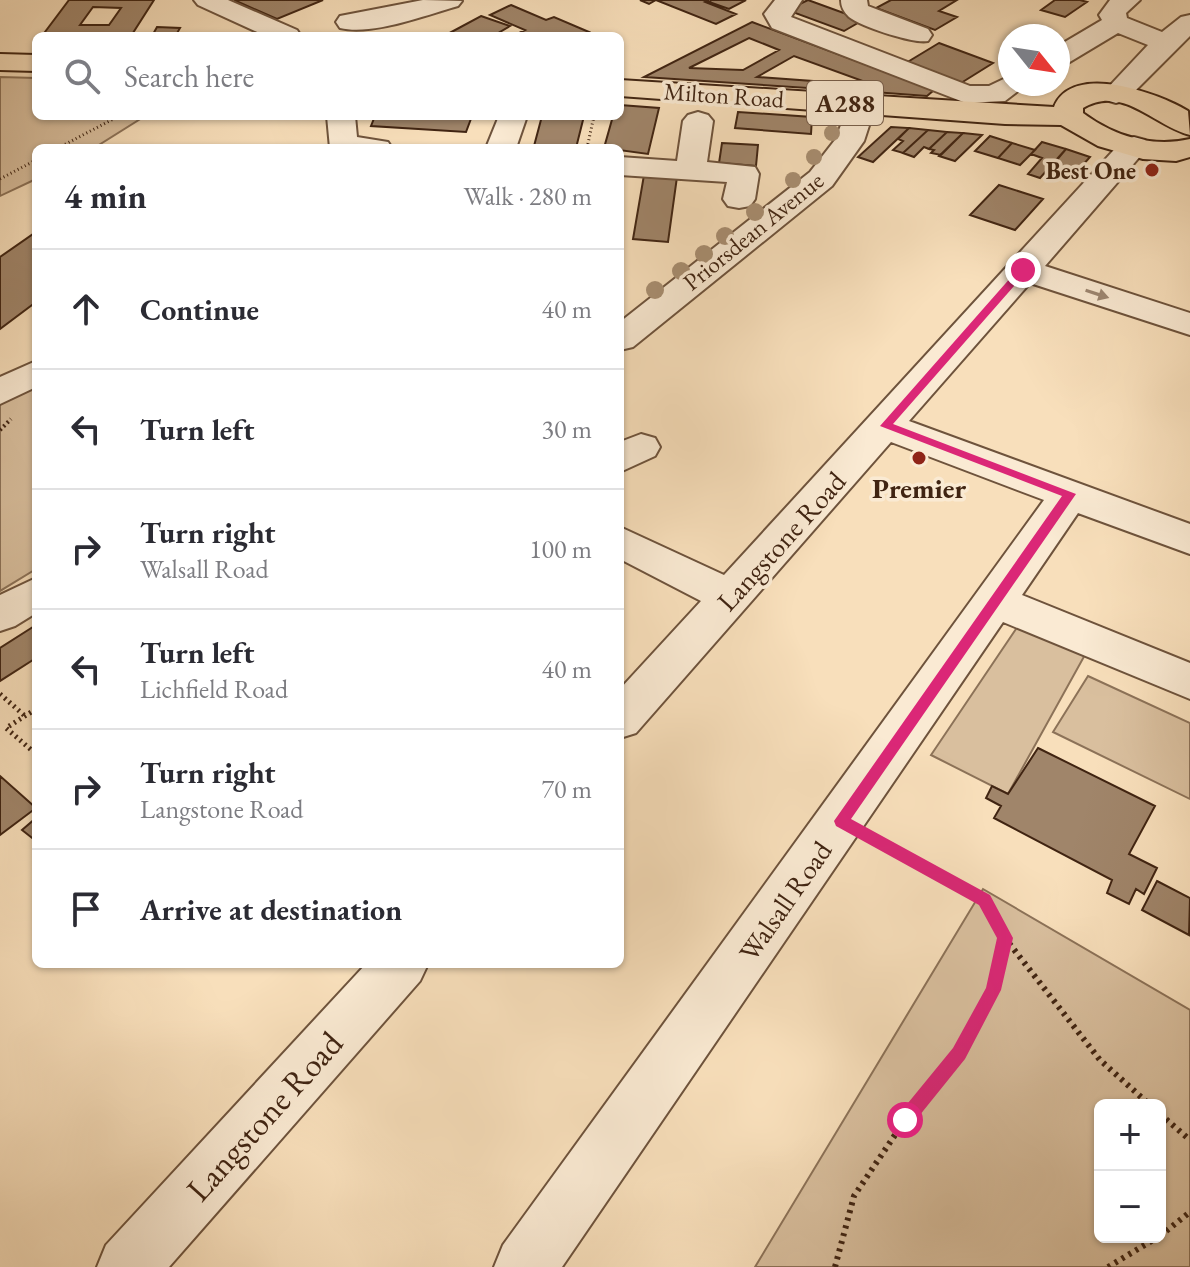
<!DOCTYPE html>
<meta charset="utf-8">
<style>
body{margin:0;font-family:"EB Garamond",serif;background:#f7f7f7;color:#2b2b33}
.controls{position:absolute;right:24px;bottom:24px;display:grid;overflow:hidden;border-radius:12px;box-shadow:0 2px 6px #0004}
.controls button{width:72px;height:72px;display:grid;place-items:center;padding:0;border:0;border-bottom:2px solid #e1e1e2;background:#fff;color:#2b2b33;font:40px sans-serif}
.compass{position:absolute;left:998px;top:24px;width:72px;height:72px;border-radius:50%;background:#fff;box-shadow:0 2px 6px #0004;rotate:120deg}
.stop{position:absolute;width:24px;height:24px;margin:-18px;border:6px solid #db2777;border-radius:50%;background:#fff}
.stop.end{background:#db2777;border-color:#fff;box-shadow:0 2px 8px #0008}
.list{margin:0;padding:0;list-style:none}
h2{display:flex;justify-content:space-between;align-items:center;height:104px;margin:0;padding:0 32px;font-size:34px}
h2 small{font-size:26px;font-weight:400;color:#7c7c81}
.list li{display:grid;grid-template-columns:52px 1fr auto;gap:24px;align-items:center;box-sizing:border-box;height:120px;padding:0 32px;border-top:2px solid #e1e1e2}
.list b{display:block;font-size:30px;white-space:nowrap}
.list p{margin:0;font-size:26px;white-space:nowrap;color:#7c7c81}
.list em{font-size:26px;font-style:normal;color:#7c7c81}
.icon{flex:none;width:44px;height:44px;fill:none;stroke:currentColor;stroke-width:2;stroke-linecap:round;stroke-linejoin:round}
.map{position:relative;flex:none;width:1190px;height:1267px;overflow:hidden}
.search{position:absolute;background:#fff;box-shadow:0 2px 6px #0004;left:32px;top:32px;width:592px;height:88px;display:flex;align-items:center;gap:20px;box-sizing:border-box;padding:0 28px;border-radius:12px;color:#7c7c81;font-size:30px}
.panel{position:absolute;background:#fff;box-shadow:0 2px 6px #0004;left:32px;top:144px;width:592px;height:824px;border-radius:12px}
.map>svg:first-child{display:block}
</style>
<div class="map">
<svg width="1190" height="1267" viewBox="0 0 1190 1267">
<rect width="100%" height="100%" fill="#f8dfbb"/>
<filter id="stains"><feTurbulence type="fractalNoise" baseFrequency=".0025" numOctaves="4"/><feColorMatrix values="0 0 0 0 .2 0 0 0 0 .09 0 0 0 0 .02 0 0 0 .5 -.17"/></filter>
<radialGradient id="worn" r=".72"><stop offset=".6" stop-color="#630" stop-opacity="0"/><stop offset="1" stop-color="#630" stop-opacity=".3"/></radialGradient>
<path fill="#d9bf9e" stroke="#8c7258" stroke-width="2" fill-rule="evenodd" d="M0,77l36,1v38h109l-51,32h-58v31l-36,17z
M36,382v187l-36,22v-190z
M1020,623l66,30 -78,141 -77,-39z
M1088,676l102,47v76l-137,-67z
M983,889l207,121v257h-435zM1160,1105v132h-60v-132z"/>
<path fill="#a0856a" stroke="#402412" stroke-width="2" fill-rule="evenodd" d="M69,0h85l-23,36h-89zM93,7l28,1 -12,17h-29z
M234,0h89l-46,19z
M640,0h69l-4,2 31,12 -20,10 -60,-24 -7,4z
M712,0h34l-17,9 -20,-7z
M808,0l55,20 -19,11 -57,-21z
M891,0h66l-18,11 18,6 -22,13 -59,-22z
M1055,0h25l7,2 -22,15 -24,-7z
M511,5l35,15 8,-3 35,15 -6,4h-60l-6,-2 8,-4 -35,-15z
M481,16l29,10 -17,10h-49z
M752,22l182,68 -7,6 -67,-5 11,-7 -77,-28 -37,21 69,5 -3,7 -179,-12zM749,38l30,12 -36,20 -54,-2z
M157,27l23,1 -4,7 35,1h-59z
M939,43l54,20 -32,20 -55,-20z
M620,105l39,3 -11,46 -44,-6 9,-32h7z
M738,112l74,5 -1,17 -76,-6z
M375,116h97l-6,16 -95,-6z
M542,116h42l-8,32 -42,-2z
M891,127l18,1 -36,34 -15,-5z
M909,128l19,2 -25,23 -10,-3 10,-9 -5,-2z
M928,130l19,2 -18,17 -5,-2 -10,10 -11,-4z
M947,132l16,1 -22,22 -10,-2 3,-3 -5,-1z
M963,133l19,2 -27,26 -16,-5z
M990,136l22,7 -14,15 -23,-7z
M1042,142l24,7 -26,29 -12,-4 14,-16 -11,-4z
M722,143l36,2 -2,21 -37,-3z
M1012,143l23,7 -15,15 -22,-7z
M1066,149l24,8 -16,18 -24,-7z
M644,175l33,2 -9,65 -35,-3z
M999,185l44,14 -28,31 -45,-15z
M36,232v70l-36,27v-72z
M36,625v33l-36,23v-33z
M1038,748l117,58 -26,48 28,14 -13,26 -8,-5 -7,15 -22,-11 5,-13 -118,-62 7,-12 -15,-8 6,-12 16,8z
M0,776l36,32 -36,27z
M36,818v23l-14,-11z
M1157,881l33,17 -1,37 -47,-25z"/>
<g fill="none" stroke-linecap="round" stroke-linejoin="round">
<g stroke="#6e533c" stroke-width="4">
<path id="minor" d="M194,0h34l69,30 4,6h-35l-68,-31z
M423,0l39,1 -4,5c-32,9 -86,30 -118,22l-4,-6 4,-6z
M775,0h27l-11,17 179,69h19l21,-10v8h17l-22,17 -39,2 -194,-75 -8,-14z
M841,0h26l1,6 60,23 4,6 -4,6c-14,3 -66,-14 -79,-24 -5,-5 -8,-10 -8,-17z
M1110,0h30l-14,13 1,5 35,14 19,-15 9,-2v21l-64,64 -10,3 -10,-3 -4,-6 46,-49 -30,-12 -50,30 -10,2v-19l44,-26 -3,-5z
M862,95l10,3 4,6 -12,37 -32,45 -199,161 -13,3v-28l190,-150 25,-32 17,-42z
M698,112l10,3 5,6 -6,41 48,5 4,7 -4,25 -5,7 -11,2 -11,-2 -5,-7 4,-17 -107,-7v-18l57,4 6,-40 5,-6z
M327,116h28l2,21 31,5 4,6h-62z
M499,116h28l-11,32h-30z
M1134,137l11,3 4,6 -104,120 145,47v22l-160,-52 -121,138 281,103v30l-112,-41 -56,82 168,68v36l-187,-77 -441,645h-68l9,-22 541,-745 -153,-58 -255,291 -16,5v-49l81,-88 -81,-42v-32l104,48 399,-435z
M36,361v26l-36,17v-27z
M641,434l14,4 5,9 -5,9 -35,16v-30z
M36,578v35l-21,13 -15,5v-36z
M366,964h62l-8,17 -251,286h-72l9,-22z"/>
</g>
<g stroke="#402412" stroke-width="4">
<path id="major" d="M0,54l36,1v16l-36,-1z
M620,80l434,27c18,-46 106,-13 134,4l2,24c-36,-9 -67,-51 -107,-27v5c31,23 69,35 107,26v18l-14,4 -33,-2 -45,-13 -37,-21 -56,-1 -385,-28z"/>
</g>
<path stroke="#402412" stroke-width="3" stroke-dasharray="1 3" stroke-linecap="butt" d="M58,148l61,-32
M587,148l7,-32
M0,179l36,-19"/>
<path stroke="#402412" stroke-width="4" stroke-dasharray="2 3" stroke-linecap="butt" d="M0,430l11,-11"/>
<path stroke="#402412" stroke-width="5" stroke-dasharray="2 4" stroke-linecap="butt" d="M0,694l25,22
M36,709l-30,19 30,26"/>
<path stroke="#402412" stroke-width="6" stroke-dasharray="3 5" stroke-linecap="butt" d="M874,839l110,61 21,38 95,122 50,45
M1160,1114l30,26
M1160,1236l30,-24
M835,1267l19,-71 51,-76 54,-67 34,-63 12,-51
M1108,1267l50,-30"/>
<use href="#minor" fill="#faead3" fill-rule="evenodd"/>
<use href="#major" fill="#f8dfbb" fill-rule="evenodd"/>
</g>
<g fill="#a88e71">
<circle cx="832" cy="133" r="8"/>
<circle cx="814" cy="157" r="8"/>
<circle cx="793" cy="180" r="8"/>
<circle cx="755" cy="212" r="9"/>
<circle cx="725" cy="236" r="9"/>
<circle cx="704" cy="254" r="9"/>
<circle cx="681" cy="271" r="9"/>
<circle cx="655" cy="290" r="9"/>
</g>
<defs><path id="oneway-solid" d="M-6-.8H1V-3.2L6.5 0L1 3.2V.8H-6Z" transform="scale(2)"/></defs>
<use fill="#9d8772" href="#oneway-solid" transform="translate(1097 294) rotate(18)"/>
<path fill="#db2777" d="M1019,268l9,2 -135,154 183,70 -225,325 139,76 23,43 -12,52 -36,69 -54,67 -6,2 -6,-2 -2,-6 2,-6 54,-66 33,-60 11,-50 -18,-33 -143,-79 -2,-5 228,-325 -182,-70z"/>
<g fill="#8f2418" stroke="#faead3" stroke-width="3">
<circle cx="1152" cy="170" r="8"/>
<circle cx="919" cy="458" r="8"/>
</g>
<g text-anchor="middle" dominant-baseline="central" stroke-width="7" stroke-linejoin="round" paint-order="stroke">
<g font-size="24" fill="#402412" stroke="#faead3">
<text transform="translate(724 95) rotate(4)">Milton Road</text>
<text transform="translate(753 231) rotate(-39)">Priorsdean Avenue</text>
</g>
<g font-size="24" font-weight="bold" fill="#402412" stroke="#faead3" text-anchor="end">
<text x="1136" y="170">Best One</text>
</g>
<rect fill="#faead3" stroke="#785f4c" stroke-width="2" x="807" y="81" width="76" height="44" rx="6"/>
<g font-size="26" font-weight="bold" fill="#402412">
<text x="845" y="103">A288</text>
</g>
<g font-size="28" font-weight="bold" fill="#402412" stroke="#faead3">
<text x="919" y="488">Premier</text>
</g>
<g font-size="28" fill="#402412" stroke="#faead3">
<text transform="translate(781 541) rotate(-48)">Langstone Road</text>
<text transform="translate(785 901) rotate(-55)">Walsall Road</text>
</g>
<g font-size="34" fill="#402412" stroke="#faead3">
<text transform="translate(264 1116) rotate(-48)">Langstone Road</text>
</g>
</g>
<rect width="100%" height="100%" filter="url(#stains)"/>
<rect width="100%" height="100%" fill="url(#worn)"/>
</svg>
<div class="controls">
<button>+</button>
<button>−</button>
</div>
<svg class="compass" viewBox="-18 -18 36 36"><path d="M0-13l5 13h-10z" fill="#e53935"/><path d="M0 13l5-13h-10z" fill="#7c7c81"/></svg>
<div class="stop" style="left:905px;top:1120px"></div>
<div class="stop end" style="left:1023px;top:270px"></div>
<div class="search"><svg class="icon" aria-label="search" viewBox="0 0 24 24"><circle cx="10" cy="10" r="6"/><path d="M15 15l6 6"/></svg>Search here</div>
<section class="panel">
<h2>4 min<small>Walk · 280 m</small></h2>
<ul class="list">
<li><svg class="icon" aria-label="ahead" viewBox="0 0 24 24"><path d="M12 20V5M6 11l6-6 6 6"/></svg><div><b>Continue</b></div><em>40 m</em></li>
<li><svg class="icon" aria-label="left" viewBox="0 0 24 24"><path d="M17 20v-9H6M10 6l-5 5 5 5"/></svg><div><b>Turn left</b></div><em>30 m</em></li>
<li><svg class="icon" aria-label="right" viewBox="0 0 24 24"><path d="M7 20v-9h11M14 6l5 5-5 5"/></svg><div><b>Turn right</b><p>Walsall Road</p></div><em>100 m</em></li>
<li><svg class="icon" aria-label="left" viewBox="0 0 24 24"><path d="M17 20v-9H6M10 6l-5 5 5 5"/></svg><div><b>Turn left</b><p>Lichfield Road</p></div><em>40 m</em></li>
<li><svg class="icon" aria-label="right" viewBox="0 0 24 24"><path d="M7 20v-9h11M14 6l5 5-5 5"/></svg><div><b>Turn right</b><p>Langstone Road</p></div><em>70 m</em></li>
<li><svg class="icon" aria-label="arrive" viewBox="0 0 24 24"><path d="M6 21V4h12l-3 4 3 4H6"/></svg><div><b>Arrive at destination</b></div></li>
</ul>
</section>
</div>
